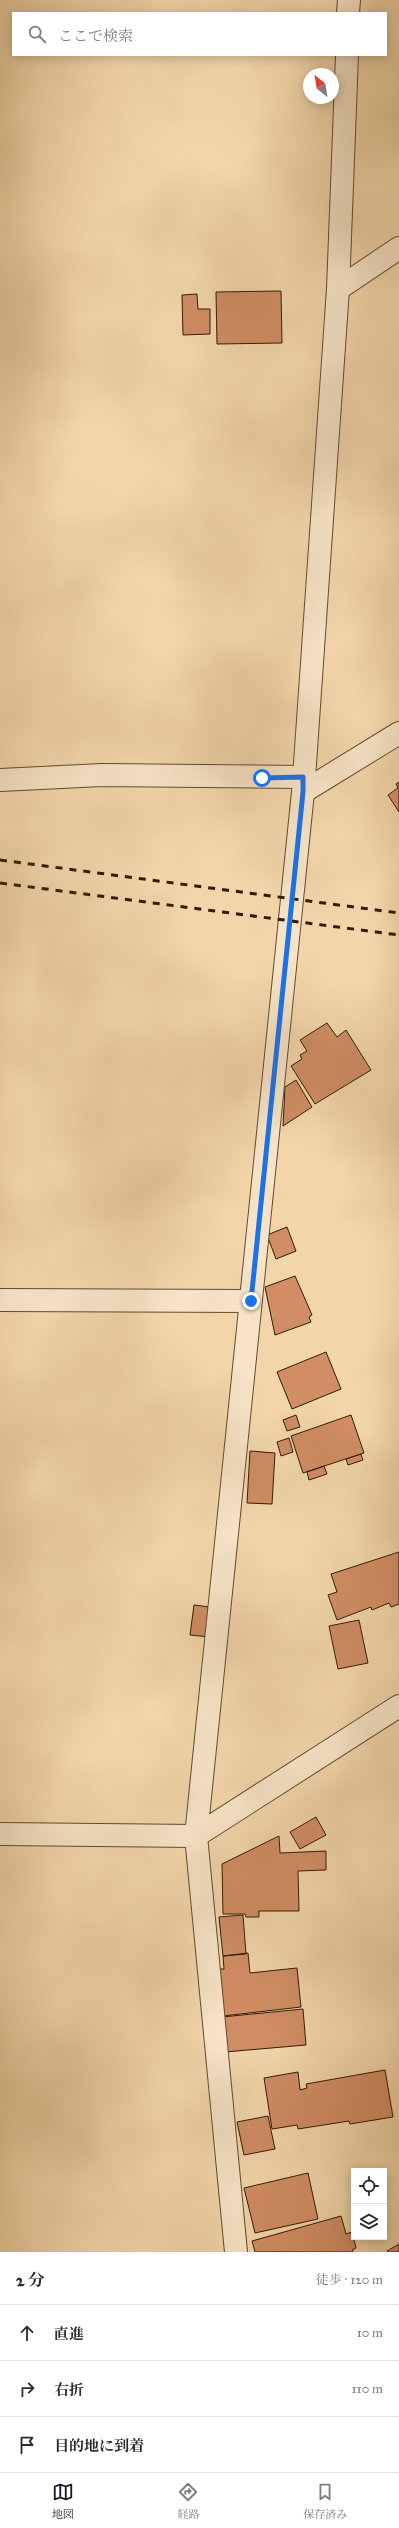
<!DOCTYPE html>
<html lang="ja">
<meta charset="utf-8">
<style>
body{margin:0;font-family:"IM FELL Great Primer","Noto Serif JP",serif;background:#f7f7f7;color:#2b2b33}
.controls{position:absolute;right:12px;bottom:12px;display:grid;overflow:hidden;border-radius:0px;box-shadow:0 2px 10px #0003}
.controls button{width:36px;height:36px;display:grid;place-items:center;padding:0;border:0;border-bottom:1px solid #e1e1e2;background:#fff;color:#2b2b33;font:20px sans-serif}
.compass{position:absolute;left:303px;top:68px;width:36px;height:36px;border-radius:50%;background:#fff;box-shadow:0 2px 10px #0003;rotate:330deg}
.stop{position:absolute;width:12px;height:12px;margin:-9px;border:3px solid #1a73e8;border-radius:50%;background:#fff}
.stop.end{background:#1a73e8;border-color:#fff;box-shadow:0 1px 4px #0008}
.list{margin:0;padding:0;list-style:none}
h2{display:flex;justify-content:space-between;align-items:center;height:52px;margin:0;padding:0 16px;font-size:17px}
h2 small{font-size:13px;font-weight:400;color:#7c7c81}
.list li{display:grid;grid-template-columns:26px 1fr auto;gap:12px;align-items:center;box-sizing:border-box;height:56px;padding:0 16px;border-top:1px solid #e1e1e2}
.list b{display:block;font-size:15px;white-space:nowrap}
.list em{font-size:13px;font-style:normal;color:#7c7c81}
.icon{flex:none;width:22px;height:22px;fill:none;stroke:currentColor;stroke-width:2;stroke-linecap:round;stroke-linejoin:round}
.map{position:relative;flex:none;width:399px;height:2252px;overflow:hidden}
.search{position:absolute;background:#fff;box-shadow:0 2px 10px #0003;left:12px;right:12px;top:12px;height:44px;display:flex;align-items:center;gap:10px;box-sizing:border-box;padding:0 14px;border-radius:0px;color:#7c7c81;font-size:15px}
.sheet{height:220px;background:#fff}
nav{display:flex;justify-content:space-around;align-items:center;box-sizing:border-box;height:56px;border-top:1px solid #e1e1e2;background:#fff;font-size:11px;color:#7c7c81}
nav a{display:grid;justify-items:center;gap:2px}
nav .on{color:#111827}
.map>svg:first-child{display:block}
</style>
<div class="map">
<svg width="399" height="2252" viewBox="0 0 399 2252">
<rect width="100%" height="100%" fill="#f2d6aa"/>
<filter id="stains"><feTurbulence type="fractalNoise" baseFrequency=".005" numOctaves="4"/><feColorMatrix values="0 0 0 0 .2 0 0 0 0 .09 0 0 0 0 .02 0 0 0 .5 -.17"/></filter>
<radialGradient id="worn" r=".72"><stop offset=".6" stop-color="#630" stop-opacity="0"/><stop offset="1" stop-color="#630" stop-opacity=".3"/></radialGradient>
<path fill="#d18d64" stroke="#321b03" d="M281,291l1,52 -65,1 -1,-52z
M197,294l1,15h12v25l-27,1 -1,-40z
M399,782v30l-11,-17 10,-7 -2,-4z
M327,1023l10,14 9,-7 25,40 -56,34 -24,-38 11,-7 -2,-4 7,-4 -7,-11z
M296,1080l16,27 -29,19 2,-39z
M287,1227l9,24 -20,8 -9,-24z
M295,1276l17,39 -3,2 2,5 -36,13 -10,-48z
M326,1352l15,37 -49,20 -15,-37z
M296,1415l4,12 -13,4 -4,-11z
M351,1415l13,38 -61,20 -12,-37z
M289,1438l4,14 -12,4 -4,-14z
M250,1451l25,2 -3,51 -25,-1z
M361,1454l2,6 -15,5 -2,-6z
M324,1466l3,8 -18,6 -2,-8z
M399,1552v52l-8,3 -2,-4 -17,7 -1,-3 -34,13 -9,-25 9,-3 -6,-18z
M194,1605l16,2v30l-20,-2z
M359,1620l9,43 -30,6 -9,-43z
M316,1817l10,18 -26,14 -10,-17z
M279,1836l1,17 46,-2v19l-28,1 1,40h-40v6h-13l-1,-3h-22l-1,-50z
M243,1915l3,39 -23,2 -4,-39z
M248,1953l2,20 47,-5 4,39 -78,9 -4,-47h5l-1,-13z
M303,2009l3,36 -81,7 -3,-35z
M385,2070l8,47 -43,7 -1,-3 -51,8 -1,-4 -25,4 -8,-51 34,-6 2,18 7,-2 -1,-4z
M268,2116l7,33 -31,6 -7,-33z
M308,2173l10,46 -63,14 -11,-45z
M341,2216l5,18 6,-2 4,16 -4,2 1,2h-98l-3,-11z
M399,2244v8h-11l-1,-1z"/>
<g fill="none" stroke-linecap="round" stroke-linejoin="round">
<g stroke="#624a2d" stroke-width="24">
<path id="minor" d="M348,13l1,-13
M338,289l61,-41
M0,780l102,-5 201,2
M303,792l96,-59
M0,1300l251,1
M0,1834l196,2 203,-130
M236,2252l-40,-416 107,-1044 35,-503 9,-234"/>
</g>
<use href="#minor" stroke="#f7e4c8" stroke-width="22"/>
<path stroke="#321b03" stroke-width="3" stroke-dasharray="7 7" stroke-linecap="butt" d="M0,860l399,53
M0,883l399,52"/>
</g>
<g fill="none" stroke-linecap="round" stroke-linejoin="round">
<path stroke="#1a73e8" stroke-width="5" d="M251,1301l52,-509v-15l-41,1"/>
</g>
<rect width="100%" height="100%" filter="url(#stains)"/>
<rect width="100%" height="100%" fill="url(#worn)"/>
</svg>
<div class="controls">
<button><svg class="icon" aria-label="locate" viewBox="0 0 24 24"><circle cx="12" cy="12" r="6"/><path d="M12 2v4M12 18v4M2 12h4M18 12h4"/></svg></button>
<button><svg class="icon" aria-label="layers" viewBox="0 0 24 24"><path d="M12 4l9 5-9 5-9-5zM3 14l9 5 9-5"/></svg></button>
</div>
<svg class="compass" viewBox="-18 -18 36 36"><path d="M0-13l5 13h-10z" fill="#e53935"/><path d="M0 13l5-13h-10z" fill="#7c7c81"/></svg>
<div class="stop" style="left:262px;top:778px"></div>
<div class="stop end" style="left:251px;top:1301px"></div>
<div class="search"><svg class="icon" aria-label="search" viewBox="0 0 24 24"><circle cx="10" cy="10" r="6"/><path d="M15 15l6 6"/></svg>ここで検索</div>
</div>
<section class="sheet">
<h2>2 分<small>徒歩 · 120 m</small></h2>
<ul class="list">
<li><svg class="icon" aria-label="ahead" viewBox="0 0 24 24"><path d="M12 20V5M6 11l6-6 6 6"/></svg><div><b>直進</b></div><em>10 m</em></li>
<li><svg class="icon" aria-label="right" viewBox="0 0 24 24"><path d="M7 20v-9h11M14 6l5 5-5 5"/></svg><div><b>右折</b></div><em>110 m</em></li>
<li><svg class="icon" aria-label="arrive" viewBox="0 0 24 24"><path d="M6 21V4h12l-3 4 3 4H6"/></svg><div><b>目的地に到着</b></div></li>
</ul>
</section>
<nav>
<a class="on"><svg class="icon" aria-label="map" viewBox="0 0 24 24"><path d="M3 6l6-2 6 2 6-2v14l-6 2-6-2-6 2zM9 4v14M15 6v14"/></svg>地図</a>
<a><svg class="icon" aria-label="directions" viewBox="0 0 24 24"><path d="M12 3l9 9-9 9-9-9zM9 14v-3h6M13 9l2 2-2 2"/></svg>経路</a>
<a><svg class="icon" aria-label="saved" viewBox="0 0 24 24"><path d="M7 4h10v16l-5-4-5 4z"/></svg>保存済み</a>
</nav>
